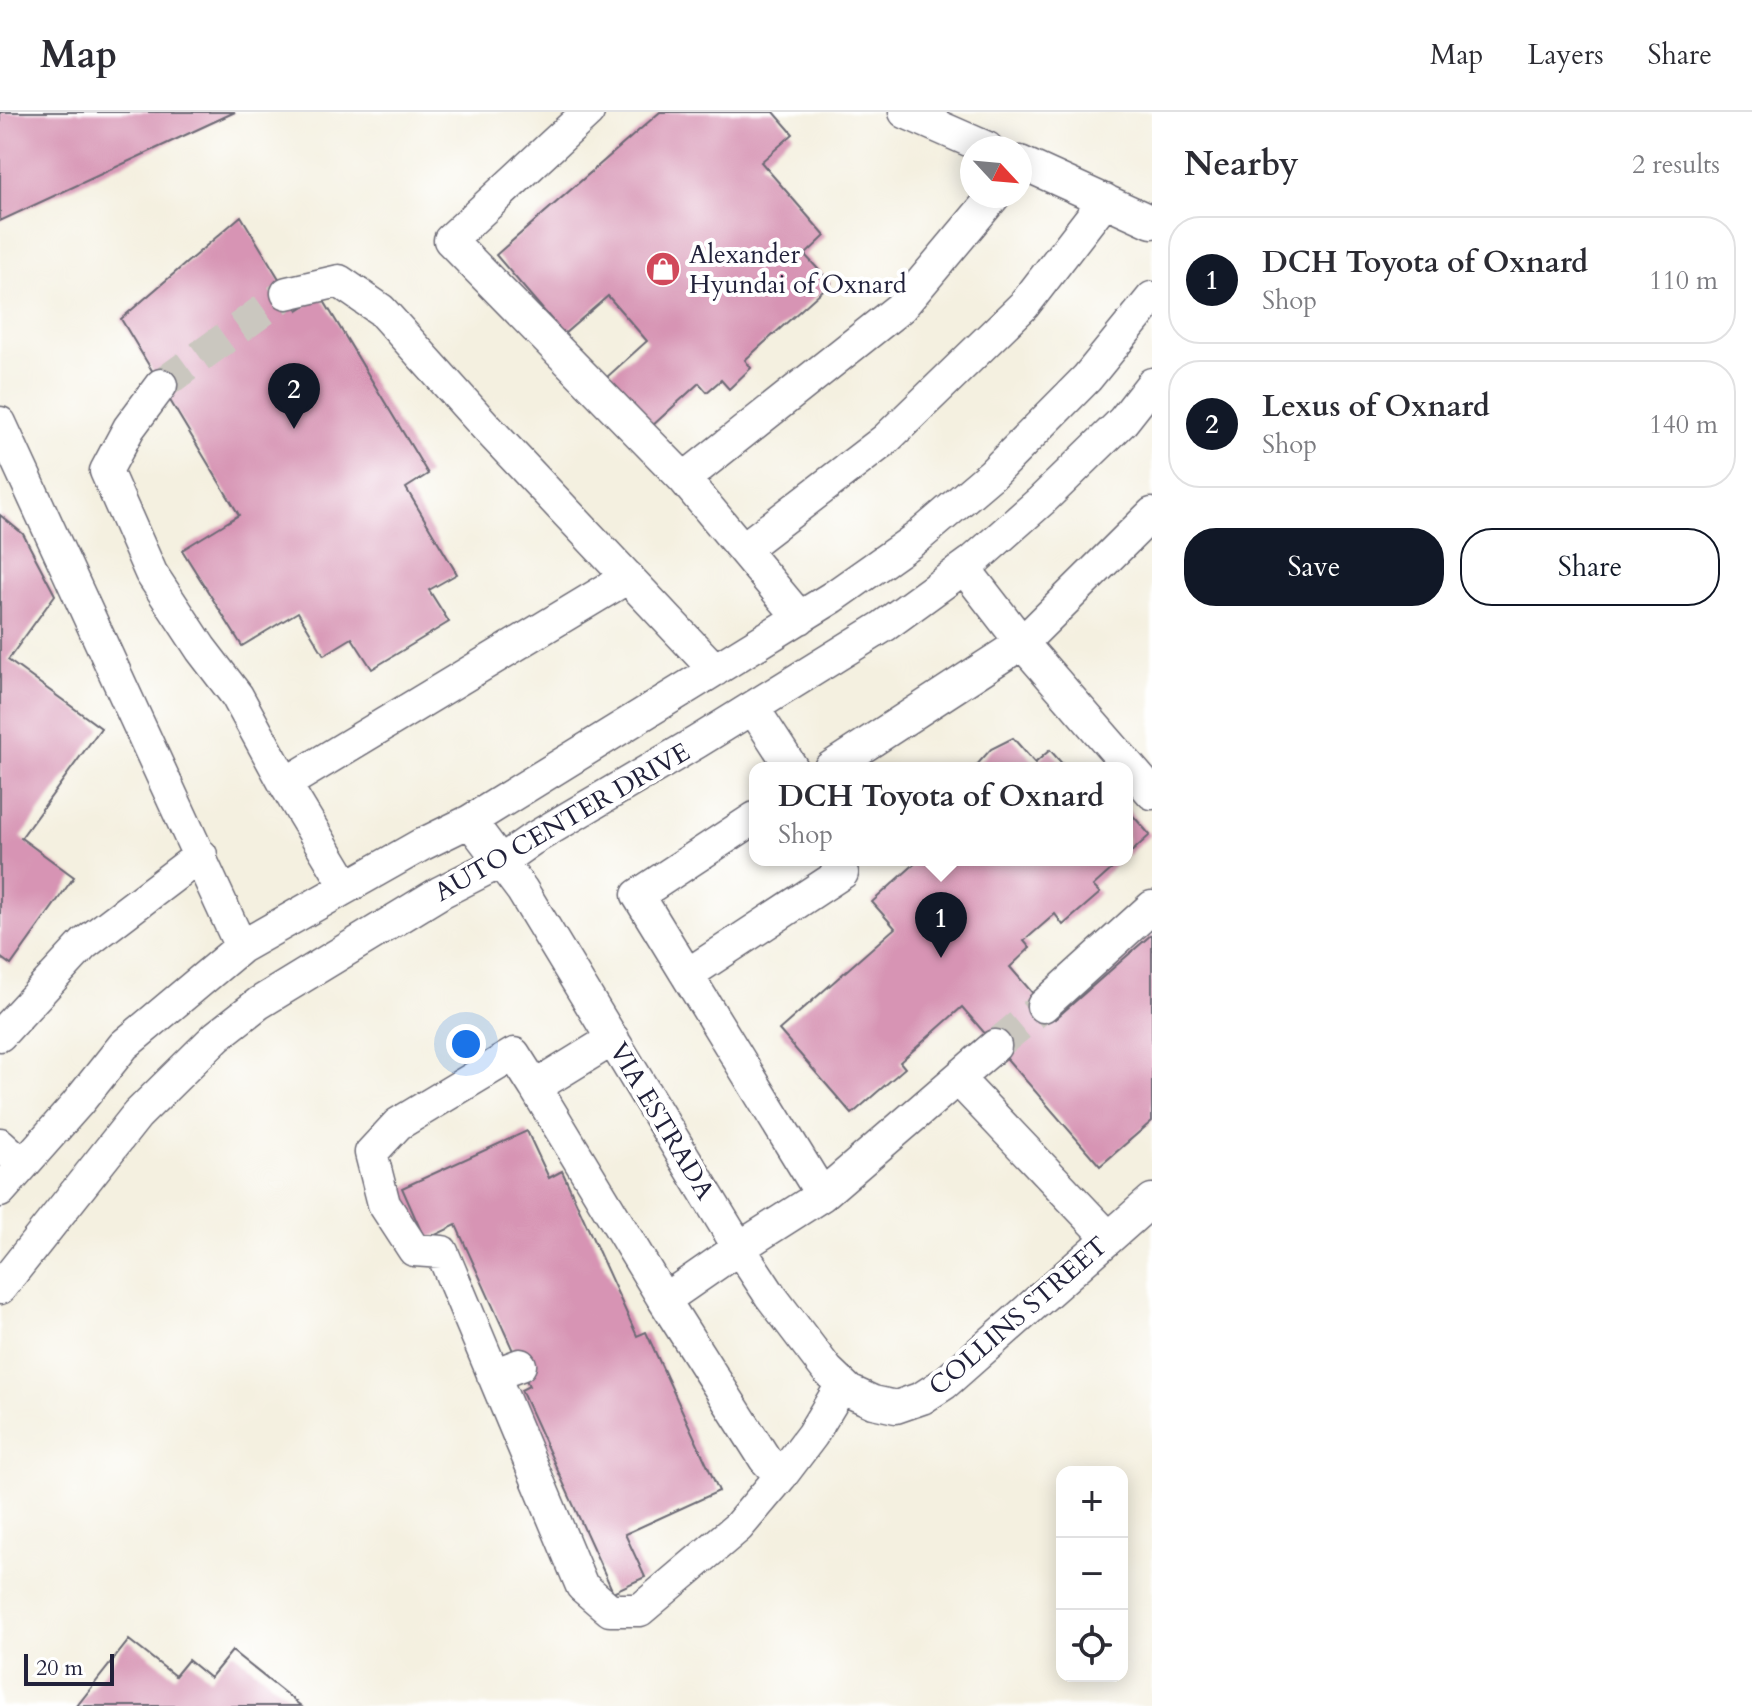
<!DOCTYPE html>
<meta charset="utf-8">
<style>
body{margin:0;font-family:Cardo,serif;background:#f7f7f7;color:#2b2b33}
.controls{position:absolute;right:24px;bottom:24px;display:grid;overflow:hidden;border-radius:16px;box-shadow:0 4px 20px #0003}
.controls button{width:72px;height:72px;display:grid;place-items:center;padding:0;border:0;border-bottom:2px solid #e1e1e2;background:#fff;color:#2b2b33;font:40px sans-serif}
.compass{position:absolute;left:960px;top:24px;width:72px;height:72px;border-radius:50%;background:#fff;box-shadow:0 4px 20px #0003;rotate:116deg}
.scale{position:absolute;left:24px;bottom:20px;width:90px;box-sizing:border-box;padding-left:8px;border:4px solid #22223b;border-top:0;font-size:22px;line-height:28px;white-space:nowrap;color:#22223b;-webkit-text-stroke:6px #fff;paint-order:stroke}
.you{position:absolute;left:466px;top:932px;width:28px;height:28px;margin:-20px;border:6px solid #fff;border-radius:50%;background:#1a73e8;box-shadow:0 0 0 12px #1a73e833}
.badge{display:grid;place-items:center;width:52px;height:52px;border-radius:50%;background:#111827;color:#fff;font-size:26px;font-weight:700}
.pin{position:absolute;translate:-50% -66px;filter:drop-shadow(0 2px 4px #0008)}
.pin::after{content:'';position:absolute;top:42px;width:28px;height:24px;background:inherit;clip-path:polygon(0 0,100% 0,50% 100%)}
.popup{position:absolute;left:749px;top:650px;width:384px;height:104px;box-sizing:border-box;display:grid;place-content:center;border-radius:16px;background:#fff;filter:drop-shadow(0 2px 6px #0005);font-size:26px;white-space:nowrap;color:#7c7c81}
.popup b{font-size:30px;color:#2b2b33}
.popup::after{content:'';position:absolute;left:50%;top:100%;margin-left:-16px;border:16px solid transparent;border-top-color:#fff}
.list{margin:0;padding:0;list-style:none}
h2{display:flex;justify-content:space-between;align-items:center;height:104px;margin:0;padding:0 32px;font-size:34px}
h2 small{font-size:26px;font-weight:400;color:#7c7c81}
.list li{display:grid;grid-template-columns:52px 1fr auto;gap:24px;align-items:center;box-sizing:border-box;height:128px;margin:0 16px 16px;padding:0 16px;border:2px solid #e1e1e2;border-radius:32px}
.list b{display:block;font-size:30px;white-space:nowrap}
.list p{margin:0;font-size:26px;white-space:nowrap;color:#7c7c81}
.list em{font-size:26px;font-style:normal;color:#7c7c81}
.actions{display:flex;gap:16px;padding:24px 32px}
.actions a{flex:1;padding:18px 0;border:2px solid #111827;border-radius:32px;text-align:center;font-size:28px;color:#111827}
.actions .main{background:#111827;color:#fff}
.icon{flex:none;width:44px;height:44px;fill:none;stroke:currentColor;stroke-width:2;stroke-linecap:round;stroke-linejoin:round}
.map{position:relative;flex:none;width:1152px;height:1594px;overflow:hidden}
header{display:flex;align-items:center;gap:48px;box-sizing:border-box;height:112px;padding:0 40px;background:#fff;border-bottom:2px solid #e1e1e2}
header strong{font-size:38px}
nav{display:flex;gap:44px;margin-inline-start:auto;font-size:28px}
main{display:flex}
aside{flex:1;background:#fff}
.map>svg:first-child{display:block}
</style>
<header>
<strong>Map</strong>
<nav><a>Map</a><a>Layers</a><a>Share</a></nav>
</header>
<main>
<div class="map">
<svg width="1152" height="1594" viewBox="0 0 1152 1594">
<rect width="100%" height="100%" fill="#fff"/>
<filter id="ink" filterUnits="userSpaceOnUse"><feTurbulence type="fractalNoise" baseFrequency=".0125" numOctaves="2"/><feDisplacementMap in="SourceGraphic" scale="16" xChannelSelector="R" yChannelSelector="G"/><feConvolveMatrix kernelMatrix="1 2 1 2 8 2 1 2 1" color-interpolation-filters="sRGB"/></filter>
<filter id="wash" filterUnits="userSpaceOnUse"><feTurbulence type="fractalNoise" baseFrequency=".006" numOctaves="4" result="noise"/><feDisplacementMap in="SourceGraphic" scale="32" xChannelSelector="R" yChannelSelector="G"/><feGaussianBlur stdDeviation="1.8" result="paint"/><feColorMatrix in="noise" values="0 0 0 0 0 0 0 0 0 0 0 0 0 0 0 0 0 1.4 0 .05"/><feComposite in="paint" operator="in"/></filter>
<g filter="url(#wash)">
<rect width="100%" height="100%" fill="#f4f0e0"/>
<g id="blocks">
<path fill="#d794b4" d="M0,0h235l-235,109z
M660,0h114l19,22 -32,28 64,74 -20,19 26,28 -86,77 6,8 -22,21 -8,-9 -14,12 -8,-9 -48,44 -44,-50 40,-36 -39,-45 -44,38 -68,-79z
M241,104l57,94 23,-14 107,178 -22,14 51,86 -28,16 20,32 -77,47 -20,-31 -28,17 -26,-43 -56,34 -60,-96 57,-35 -118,-196z
M0,403l23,19 32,61 -47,65 93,68 -80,110 53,39 -63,88 -11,-8z
M1013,626l22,25 15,-13 16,18h-92l17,-19z
M1127,697l23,26 -23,21z
M919,748h203l-29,26 7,7 -37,32 -8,-11 -31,27 6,7 -20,19 45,52 97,-85v187l-52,45 -138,-159 -62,55 5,6 -53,46 -73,-84 116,-102 -23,-26z
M527,1019l22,47 13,-7 75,165 9,-4 73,159 -94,43 20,43 -32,15 -92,-202 8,-4 -73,-161 -31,15 -23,-52z
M129,1528l46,36 13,-16 22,18 22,-27 69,55h-224z"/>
</g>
</g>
<g filter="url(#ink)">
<use href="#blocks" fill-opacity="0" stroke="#6c6a75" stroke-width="2"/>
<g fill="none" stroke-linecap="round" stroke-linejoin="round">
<path stroke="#cac7bf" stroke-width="32" stroke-dasharray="32 16" stroke-linecap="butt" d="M161,273l126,-92
M995,934l48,-40"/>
<g stroke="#6c6a75" stroke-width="35">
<path id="minor" d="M588,0l-138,128 234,239 116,139
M905,0l82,36
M1020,50l132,60
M287,181l52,-12 42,29 106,118 228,242
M161,273l-32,43 -23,43 45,102 50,76 36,47 48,88 62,103
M0,311l241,524
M684,367l217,-172 93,-111
M743,437l142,-109 139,-135 81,-105
M964,456l58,75 130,150
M753,596l39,60
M830,656l192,-125 130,-129
M285,672l343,-207
M470,709l52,69 217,358 31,47 57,75 22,21 24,11 23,5 26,-9 23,-15 207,-183
M687,863l155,-102 -6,-13
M1043,894l109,-99
M0,923l84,-91 117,-89
M613,927l-78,48 -21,-33 -116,70 -27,29 13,51 30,46 28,2 140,334 28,24h30l98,-83 43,-51 -16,-17 -101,-159 75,-52 83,-53 -184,-300 117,-77
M958,967l151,159
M535,975l129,213
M0,1032l22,20
M0,1079l77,-87 47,-59 117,-98 180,-102 49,-24 363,-224 85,-60 74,-63 95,-96 65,-80
M822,1083l173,-149
M0,1176l137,-173 80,-79 42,-33 182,-111 59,-30 31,-22 166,-98 187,-116 88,-64 69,-61 82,-80 29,-37
M493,1263l27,-10
M781,1364l31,-41 30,-50"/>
</g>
<use href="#minor" stroke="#fff" stroke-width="32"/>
</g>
</g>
<defs>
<g id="shop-disc" transform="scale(1.8)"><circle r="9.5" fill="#d1495b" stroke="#fff"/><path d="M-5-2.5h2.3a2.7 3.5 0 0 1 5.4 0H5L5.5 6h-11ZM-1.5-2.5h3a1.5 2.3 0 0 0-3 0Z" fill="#fff"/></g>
</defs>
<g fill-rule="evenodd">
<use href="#shop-disc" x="663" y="157"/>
</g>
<g text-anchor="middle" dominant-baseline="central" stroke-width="8" stroke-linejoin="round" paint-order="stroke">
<g font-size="26" fill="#22223b" stroke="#fff" text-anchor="start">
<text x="689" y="142">Alexander<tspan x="689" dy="30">Hyundai of Oxnard</tspan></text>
</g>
<g font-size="26" fill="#22223b" stroke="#fff">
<text transform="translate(562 710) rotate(-30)">AUTO CENTER DRIVE</text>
<text transform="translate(662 1009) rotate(59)">VIA ESTRADA</text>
<text transform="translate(1018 1204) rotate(-41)">COLLINS STREET</text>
</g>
</g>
</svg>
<div class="controls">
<button>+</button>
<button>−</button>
<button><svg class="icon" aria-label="locate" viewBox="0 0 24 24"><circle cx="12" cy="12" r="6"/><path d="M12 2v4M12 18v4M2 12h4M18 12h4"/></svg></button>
</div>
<svg class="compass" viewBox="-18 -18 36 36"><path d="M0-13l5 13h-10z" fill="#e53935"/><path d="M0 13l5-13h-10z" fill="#7c7c81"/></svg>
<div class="scale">20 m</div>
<div class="you"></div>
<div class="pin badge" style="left:941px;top:846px">1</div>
<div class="popup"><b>DCH Toyota of Oxnard</b>Shop</div>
<div class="pin badge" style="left:294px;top:317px">2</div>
</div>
<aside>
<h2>Nearby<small>2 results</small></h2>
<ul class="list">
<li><span class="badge">1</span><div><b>DCH Toyota of Oxnard</b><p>Shop</p></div><em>110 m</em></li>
<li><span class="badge">2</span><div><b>Lexus of Oxnard</b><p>Shop</p></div><em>140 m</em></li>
</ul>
<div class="actions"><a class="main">Save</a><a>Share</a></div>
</aside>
</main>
